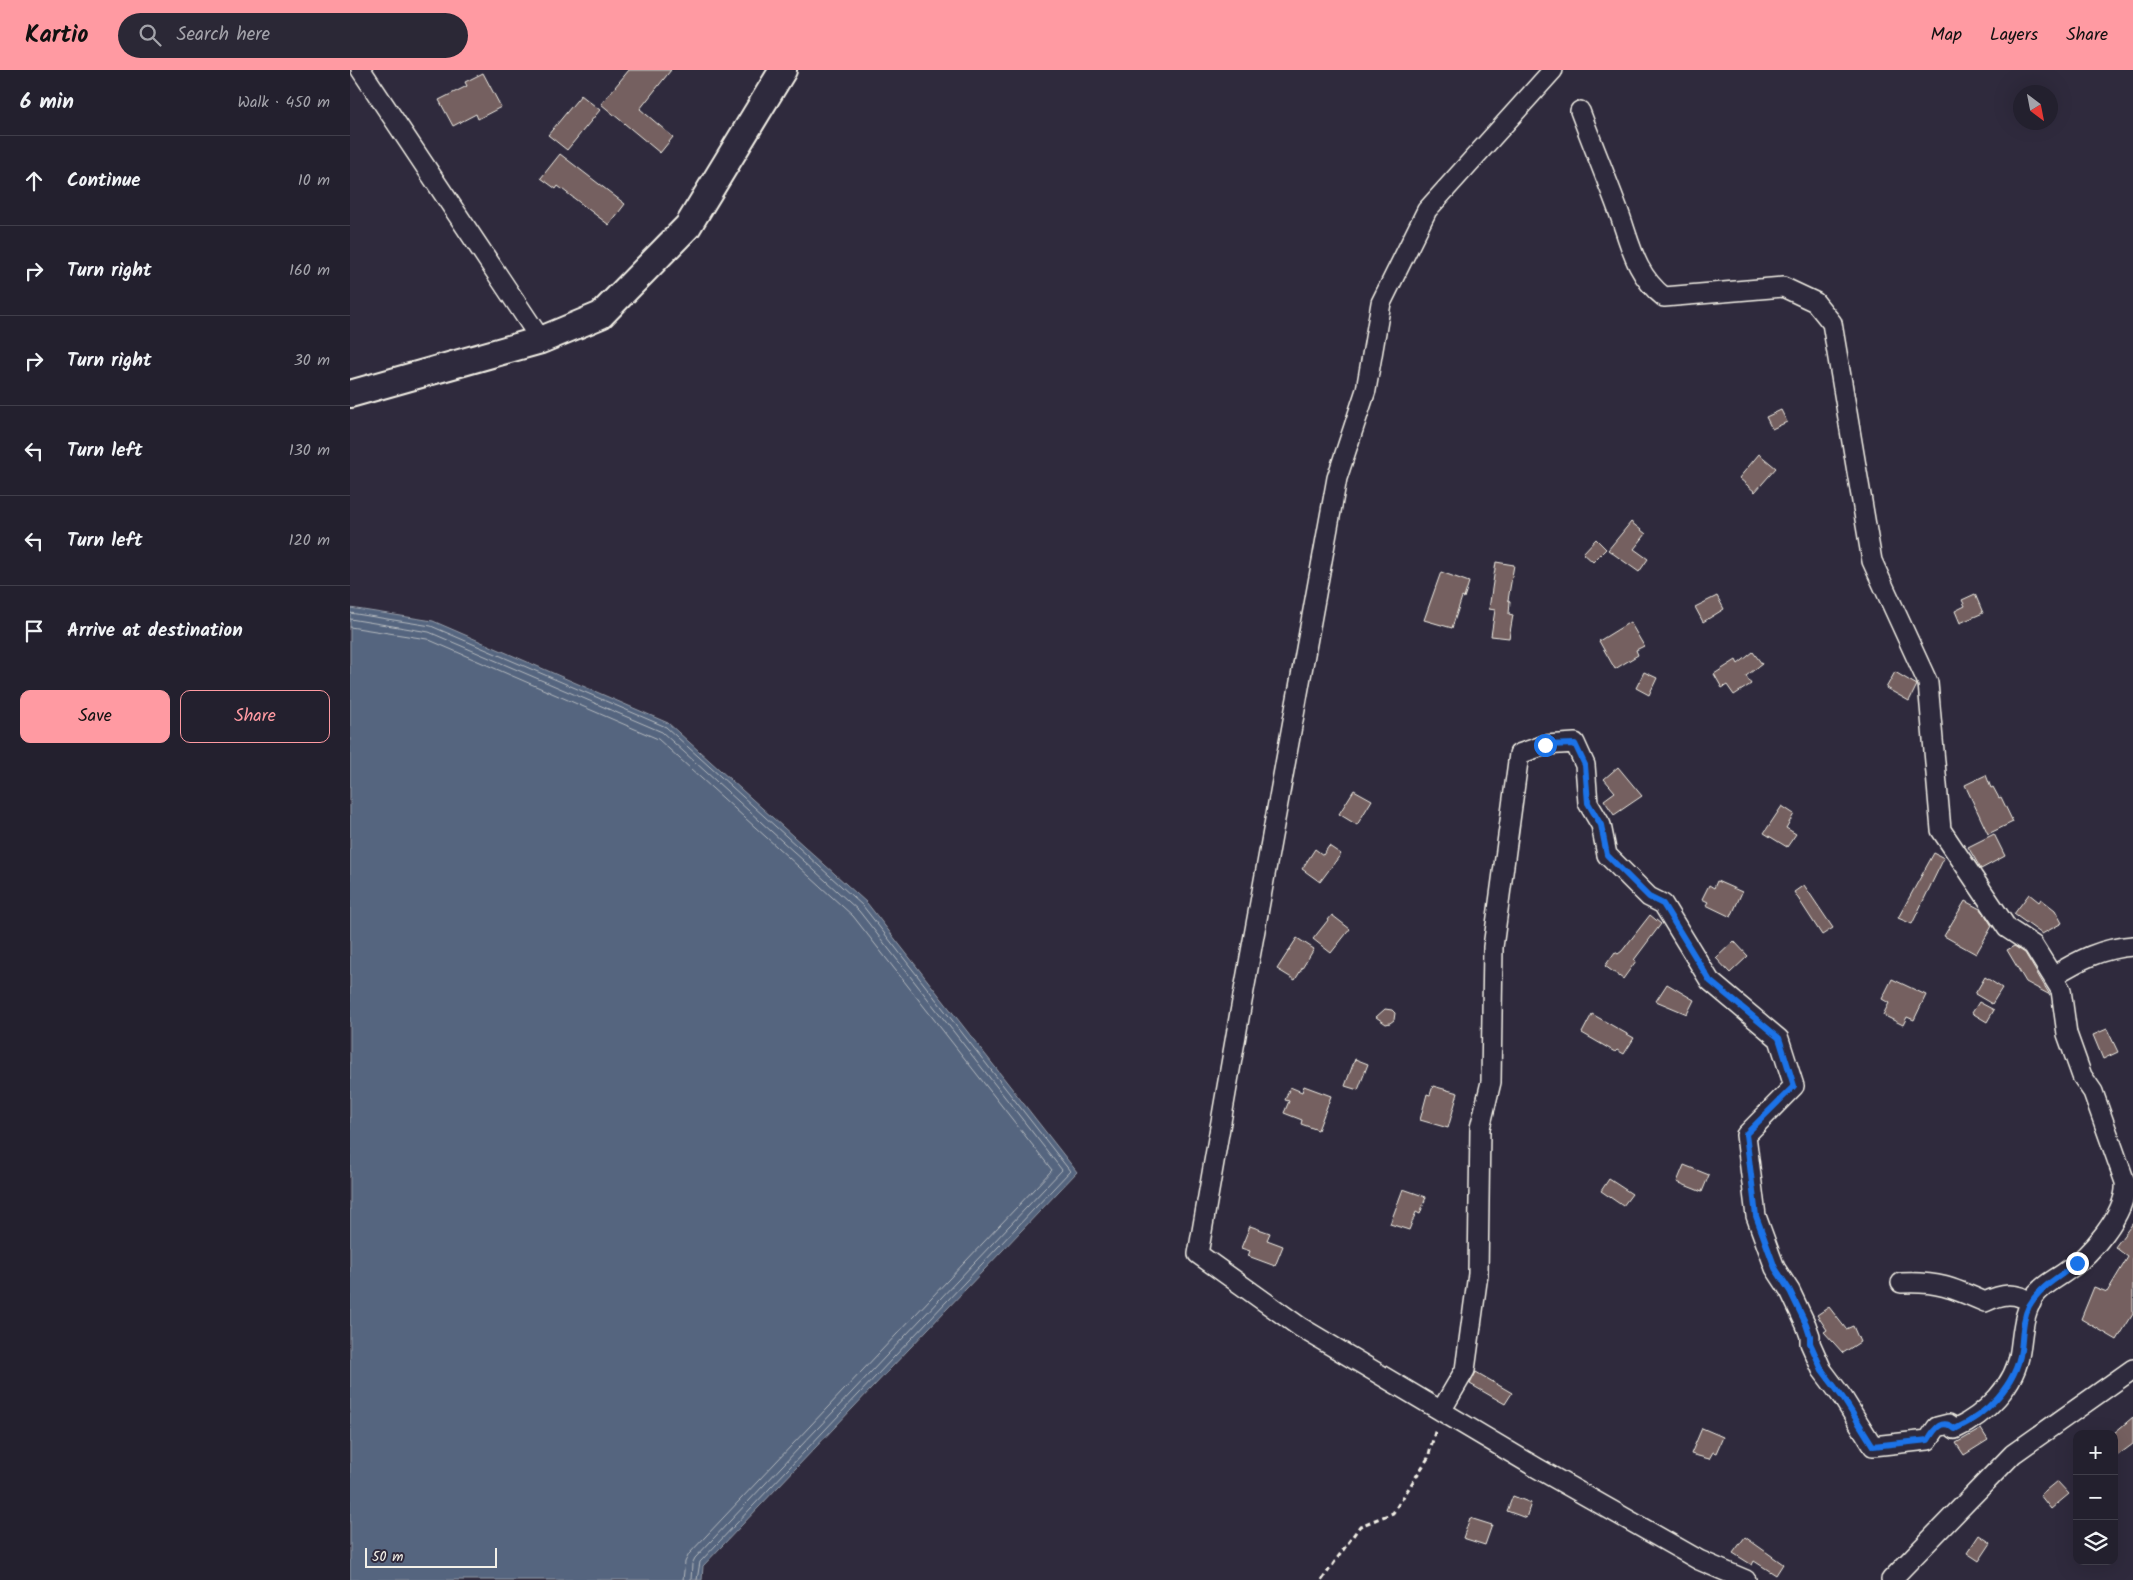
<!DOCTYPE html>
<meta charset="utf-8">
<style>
body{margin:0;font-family:Kalam,sans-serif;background:#2b2836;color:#f1f3f6}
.controls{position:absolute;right:15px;bottom:15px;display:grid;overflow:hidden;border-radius:10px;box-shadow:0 5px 20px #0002}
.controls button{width:45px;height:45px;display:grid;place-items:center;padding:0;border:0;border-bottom:1px solid #403e4a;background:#23202e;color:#f1f3f6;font:25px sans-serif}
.compass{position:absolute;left:1663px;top:15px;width:45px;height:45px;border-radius:50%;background:#23202e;box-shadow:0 5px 20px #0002;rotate:148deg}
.scale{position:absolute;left:15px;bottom:12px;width:132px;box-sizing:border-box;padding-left:5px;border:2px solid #f4f1e8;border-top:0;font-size:14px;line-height:18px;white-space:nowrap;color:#f4f1e8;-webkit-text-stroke:4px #2f2a3d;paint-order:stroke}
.stop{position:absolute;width:15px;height:15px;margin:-11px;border:4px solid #1a73e8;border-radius:50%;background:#fff}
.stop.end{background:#1a73e8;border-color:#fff;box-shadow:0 1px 5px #0008}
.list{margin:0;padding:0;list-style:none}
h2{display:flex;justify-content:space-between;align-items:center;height:65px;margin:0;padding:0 20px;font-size:21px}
h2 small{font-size:16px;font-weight:400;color:#a3a3aa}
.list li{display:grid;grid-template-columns:32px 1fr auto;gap:15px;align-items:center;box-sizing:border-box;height:90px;padding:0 20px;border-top:1px solid #403e4a}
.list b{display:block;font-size:19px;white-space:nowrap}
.list em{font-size:16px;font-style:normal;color:#a3a3aa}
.actions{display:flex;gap:10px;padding:15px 20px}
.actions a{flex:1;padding:11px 0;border:1px solid #ff9aa2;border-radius:10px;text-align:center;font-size:18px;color:#ff9aa2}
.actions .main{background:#ff9aa2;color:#111}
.icon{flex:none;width:28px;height:28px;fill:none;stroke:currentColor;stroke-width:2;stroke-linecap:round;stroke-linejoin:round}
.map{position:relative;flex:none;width:1783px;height:1510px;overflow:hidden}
header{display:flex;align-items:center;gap:30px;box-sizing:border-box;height:70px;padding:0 25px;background:#ff9aa2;color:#111}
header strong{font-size:24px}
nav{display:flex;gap:28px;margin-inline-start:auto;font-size:18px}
.search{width:350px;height:45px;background:#2b2836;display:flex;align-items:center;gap:12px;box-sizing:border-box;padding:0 18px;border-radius:28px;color:#a3a3aa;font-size:19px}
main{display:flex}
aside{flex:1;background:#23202e}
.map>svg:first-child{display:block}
</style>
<header>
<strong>Kartio</strong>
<div class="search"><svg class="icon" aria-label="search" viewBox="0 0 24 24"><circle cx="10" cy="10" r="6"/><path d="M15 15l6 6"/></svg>Search here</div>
<nav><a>Map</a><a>Layers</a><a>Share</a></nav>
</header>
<main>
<aside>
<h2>6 min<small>Walk · 450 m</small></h2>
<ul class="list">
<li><svg class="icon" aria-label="ahead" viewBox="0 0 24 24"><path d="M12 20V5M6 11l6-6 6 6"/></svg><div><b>Continue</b></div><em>10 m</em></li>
<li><svg class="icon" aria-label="right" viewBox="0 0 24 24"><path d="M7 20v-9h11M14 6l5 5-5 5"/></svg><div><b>Turn right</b></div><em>160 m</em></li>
<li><svg class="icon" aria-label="right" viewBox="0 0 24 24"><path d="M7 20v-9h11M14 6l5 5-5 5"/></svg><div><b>Turn right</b></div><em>30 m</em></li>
<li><svg class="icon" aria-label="left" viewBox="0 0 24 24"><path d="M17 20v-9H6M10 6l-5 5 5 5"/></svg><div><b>Turn left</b></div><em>130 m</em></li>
<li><svg class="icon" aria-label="left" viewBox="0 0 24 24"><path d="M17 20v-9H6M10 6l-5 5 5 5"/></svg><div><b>Turn left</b></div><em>120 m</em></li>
<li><svg class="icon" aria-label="arrive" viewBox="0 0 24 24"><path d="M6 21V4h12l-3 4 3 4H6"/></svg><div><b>Arrive at destination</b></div></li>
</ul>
<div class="actions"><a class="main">Save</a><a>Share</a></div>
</aside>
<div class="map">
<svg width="1783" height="1510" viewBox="0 0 1783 1510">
<rect width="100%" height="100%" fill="#2f2a3d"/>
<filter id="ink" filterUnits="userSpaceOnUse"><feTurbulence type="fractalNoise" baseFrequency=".02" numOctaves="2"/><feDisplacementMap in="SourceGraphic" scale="10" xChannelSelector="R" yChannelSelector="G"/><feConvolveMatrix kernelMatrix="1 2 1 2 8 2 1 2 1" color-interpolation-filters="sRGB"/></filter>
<g filter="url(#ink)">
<path fill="#55657f" stroke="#959da9" d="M0,538l83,13 235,102 199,180 210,269 -374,394 -1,14h-352z"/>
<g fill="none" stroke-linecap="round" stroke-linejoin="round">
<path stroke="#b4b9be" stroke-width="1" d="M0,543l81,13 235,101 197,179 207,265 -370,391 -3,18
M0,549l79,13 233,100 197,179 203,259 -367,388 -3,6 -1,16
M0,557l77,12 231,100 195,177 199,254 -363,384 -4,8 -2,18"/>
</g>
<path fill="#746160" stroke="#f4f1e8" d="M279,0h42l-31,39 33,28 -13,16 -59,-49z
M133,3l18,34 -23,12 -2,-5 -23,12 -14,-26 28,-14 -2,-4z
M231,25l19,15 -33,40 -19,-15z
M210,84l65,50 -16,21 -51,-39 -2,3 -15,-11z
M1431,340l6,12 -15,7 -6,-12z
M1409,384l17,14 -21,24 -16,-14z
M1281,452l15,12 -12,15 14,10 -9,13 -31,-22z
M1246,469l10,10 -13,13 -10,-9z
M1146,492l18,3 -6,35 2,1 -1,13 4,1 -4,23 -18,-2 4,-26 -6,-1z
M1091,502l28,10 -5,16 -2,-1 -10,31 -28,-8z
M1625,524l8,19 -23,10 -5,-12 10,-5 -3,-6z
M1367,526l7,13 -21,13 -8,-15z
M1280,552l14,24 -8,4 2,5 -23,14 -16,-28z
M1403,582l9,12 -16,12 5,8 -17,11 -7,-10 -5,3 -8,-14 22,-14 2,4z
M1294,602l13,6 -8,17 -13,-7z
M1545,602l22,13 -8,16 -23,-13z
M1268,697l24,29 -28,19 -10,-15 11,-8 -11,-13z
M1636,705l5,13 2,-1 6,11 2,-1 12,25 -25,12 -23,-49z
M1004,720l18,10 -15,25 -18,-11z
M1432,736l12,8 -8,14 10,6 -9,13 -23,-14z
M1644,764l11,22 -24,13 -13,-22z
M979,776l12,8 -21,28 -18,-13 13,-20 8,6z
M1584,783l10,5 -32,66 -14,-6z
M1367,811l25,11 -11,25 -25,-12 2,-3 -6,-3 7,-14 5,3z
M1454,815l29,43 -11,7 -28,-43z
M1679,824l10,8 2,-3 14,11 7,13 -20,11 -28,-20z
M1615,831l17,9 10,16 -16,28 -32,-18z
M982,845l18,14 -19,24 -18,-14z
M1300,845l11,9 -27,36 2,1 -13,18 -18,-13 10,-14 3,2 4,-3z
M947,868l17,11 -19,31 -18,-11z
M1384,871l14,15 -18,17 -14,-15z
M1664,876l11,7 25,42 -24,-13 -19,-32z
M1635,907l17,11 -10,16 -17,-10z
M1542,909l34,16 -12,25 -7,-3 -4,8 -20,-10 6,-12 -7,-4z
M1317,914l27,16 -7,14 -31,-13z
M1629,932l15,8 -7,12 -15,-9z
M1035,939l7,1 3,3 -1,7 -4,3 -4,1 -10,-7z
M1242,944l42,24 -10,16 -7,-4 -2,2 -33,-19z
M1757,959l11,23 -15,7 -10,-24z
M1005,989l13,5 -10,26 -13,-4z
M954,1016l27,10 -13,34 -17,-6 1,-4 -18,-7 5,-12 -4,-1 5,-13 12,5z
M1083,1016l25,7 -10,35 -28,-8 7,-26 3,1z
M1334,1095l25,10 -7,17 -25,-10z
M1259,1109l23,15 -9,12 -22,-15z
M1053,1119l23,8 -6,17 -4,-2 -7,18 -19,-6z
M1783,1153v91l-16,26 -36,-21 13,-32 13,5 21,-35 -13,-10z
M900,1156l20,7 -3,7 16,6 -8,20 -27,-10 2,-5 -9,-3z
M1479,1237l17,22 7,-3 7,16 -17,11 -19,-21 3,-2 -10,-15z
M1126,1302l36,21 -7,11 -35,-20z
M1783,1347v27l-19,14v-25z
M1352,1358l21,9 -7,16 -3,-1 -4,7 -18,-5z
M1631,1359l7,11 -24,15 -8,-12z
M1707,1411l12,13 -18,15 -11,-14z
M1163,1426l18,7 -5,15 -19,-7z
M1120,1448l22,7 -7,20 -22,-7z
M1629,1465l12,8 -12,18 -12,-8z
M1395,1467l38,27 -7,11 -22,-14 -2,4 -19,-12z"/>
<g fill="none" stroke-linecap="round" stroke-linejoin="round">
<g stroke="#f4f1e8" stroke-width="22">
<path id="street" d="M11,0l180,270
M1203,0l-126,140 -46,93 -15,87 -29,88 -98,540 -41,236 102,73 237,141 162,92 47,20
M1703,906c26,-16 49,-28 80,-30
M1551,1213c36,-2 52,5 84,19 16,-8 31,-11 46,1
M1091,1341l24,-41 13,-96 2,-146 11,-46 2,-135 26,-193 26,-9 30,-2 10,22 3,38 13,22 6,30 42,42 14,7 47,77 69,58 15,47 -48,49 10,81 19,52 15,23 16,34 4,11v7l12,27 21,28 30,48 55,-6 9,-13 12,-3 6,5c30,-14 61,-44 65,-78 3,-20 3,-41 17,-58 8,-9 17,-13 27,-20 25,-16 64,-60 61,-91l-32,-90 -11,-16 -15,-42 -6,-44 -28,-45 -26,-17 -66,-98 -13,-147 -56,-122 -40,-238 -17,-21 -32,-15 -119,10c-30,-23 -34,-56 -47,-90 -12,-32 -25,-64 -37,-96
M1541,1510l122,-126 120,-85"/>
</g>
<g stroke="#f4f1e8" stroke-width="30">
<path id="secondary" d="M0,324l191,-54 60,-25 87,-89 95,-156"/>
</g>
<path stroke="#f4f1e8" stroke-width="3" stroke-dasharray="5 4" stroke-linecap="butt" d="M972,1510l38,-54 33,-13 35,-55 8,-30"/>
<use href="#street" stroke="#2f2a3d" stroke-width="19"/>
<use href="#secondary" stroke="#2f2a3d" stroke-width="26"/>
</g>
</g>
<g fill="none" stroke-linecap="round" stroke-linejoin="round" filter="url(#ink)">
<path stroke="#1a73e8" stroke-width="6" d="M1195,675l30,-1 10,21 3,38 13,22 6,30 42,42 14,7 47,77 69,57 15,48 -48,48 10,82 19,52 15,23 16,33 4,12v7l12,27 21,28 30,48 55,-6c7,-12 14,-22 27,-11 31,-14 61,-44 66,-79 2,-15 1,-30 8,-44 12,-21 31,-29 48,-43"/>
</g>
</svg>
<div class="controls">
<button>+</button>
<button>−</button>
<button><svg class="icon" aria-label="layers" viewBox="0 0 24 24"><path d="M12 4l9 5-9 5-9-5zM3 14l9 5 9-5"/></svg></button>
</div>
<svg class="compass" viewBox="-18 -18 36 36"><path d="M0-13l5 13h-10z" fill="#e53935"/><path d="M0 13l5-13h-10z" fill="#a3a3aa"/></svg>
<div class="scale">50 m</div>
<div class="stop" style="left:1195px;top:675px"></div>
<div class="stop end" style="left:1727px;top:1193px"></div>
</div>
</main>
